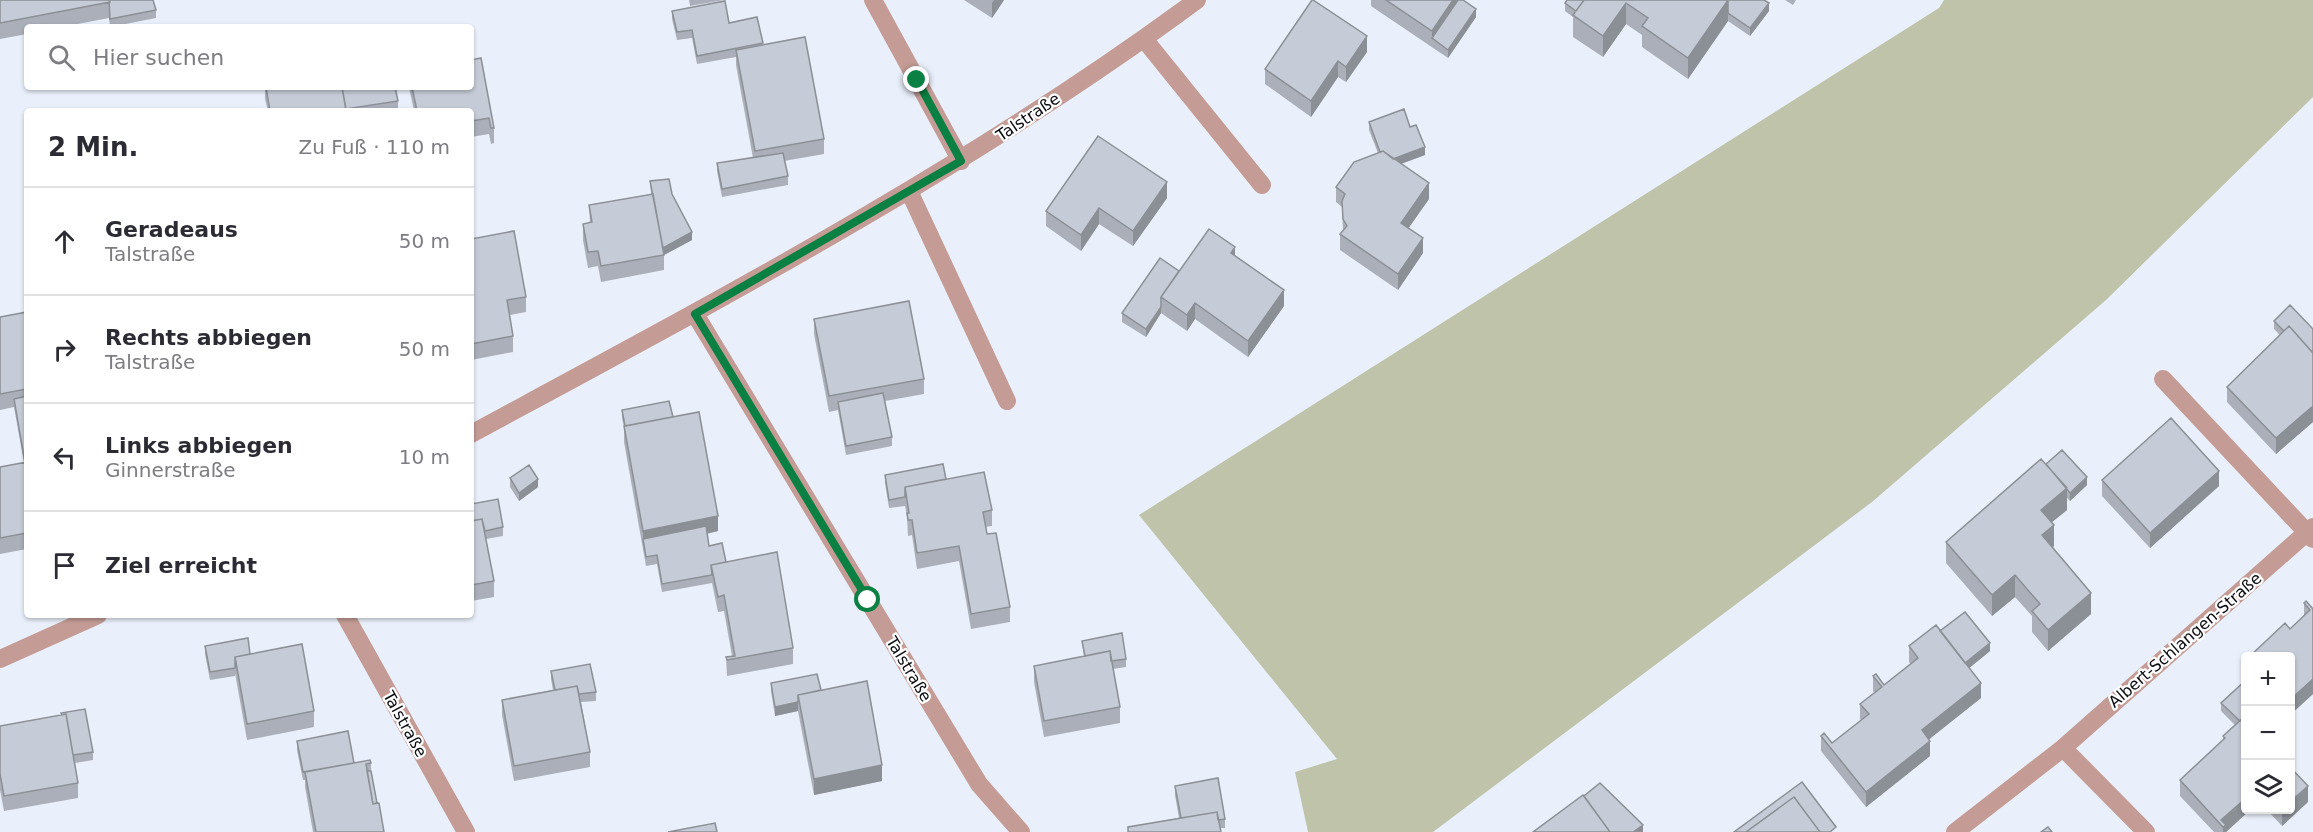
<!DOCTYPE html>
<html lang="de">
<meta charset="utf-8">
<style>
body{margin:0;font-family:"DejaVu Sans",sans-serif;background:#f7f7f7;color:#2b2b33}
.controls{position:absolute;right:18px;bottom:18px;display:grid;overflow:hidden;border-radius:6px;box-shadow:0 2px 4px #0004}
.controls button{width:54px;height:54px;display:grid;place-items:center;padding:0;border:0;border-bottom:2px solid #e1e1e2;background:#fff;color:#2b2b33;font:30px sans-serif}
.stop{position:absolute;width:18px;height:18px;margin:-14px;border:4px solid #0b8043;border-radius:50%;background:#fff}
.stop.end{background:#0b8043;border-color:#fff;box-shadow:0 2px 6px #0008}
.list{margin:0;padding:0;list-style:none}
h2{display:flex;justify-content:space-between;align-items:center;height:78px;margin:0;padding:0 24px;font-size:26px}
h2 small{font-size:20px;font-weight:400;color:#7c7c81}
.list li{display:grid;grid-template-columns:39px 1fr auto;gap:18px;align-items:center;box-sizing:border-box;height:108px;padding:0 24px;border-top:2px solid #e1e1e2}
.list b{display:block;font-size:22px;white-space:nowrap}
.list p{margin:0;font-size:20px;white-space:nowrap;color:#7c7c81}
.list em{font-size:20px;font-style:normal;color:#7c7c81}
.icon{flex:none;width:33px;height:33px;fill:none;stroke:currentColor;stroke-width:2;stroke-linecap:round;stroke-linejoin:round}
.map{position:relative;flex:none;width:2313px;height:832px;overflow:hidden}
.search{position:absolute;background:#fff;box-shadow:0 2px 4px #0004;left:24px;top:24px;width:450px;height:66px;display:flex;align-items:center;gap:15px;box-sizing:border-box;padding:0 21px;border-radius:6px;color:#7c7c81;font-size:22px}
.panel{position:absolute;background:#fff;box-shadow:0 2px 4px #0004;left:24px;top:108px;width:450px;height:510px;border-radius:6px}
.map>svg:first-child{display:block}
</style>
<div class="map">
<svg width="2313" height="832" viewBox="0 0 2313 832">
<rect width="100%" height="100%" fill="#eaf0fb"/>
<path fill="#bec3a9" d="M1944,0h369v97l-207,203 -234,202 -439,330h-125l-13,-60 42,-13 -198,-244 800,-507z"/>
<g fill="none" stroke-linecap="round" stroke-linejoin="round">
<path stroke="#c49c95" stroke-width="18" d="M873,0l88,161
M1144,39l118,146
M909,191l98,210
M695,314l284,470 42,48
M2163,379l150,160
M471,434c248,-134 499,-266 726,-434
M345,615l121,217
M0,659l98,-44
M2063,748l83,84
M1955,832l108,-84 250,-221"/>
</g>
<path fill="#aaafb9" d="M0,0h153l3,10v8l-46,9 -1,-9 -47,9h-35v7l-27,5z
M689,0h35l-34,6z
M964,0h40l-12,18z
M1371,0h92l13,17 -28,41 -77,-52z
M1567,0l202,11 -19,25 -22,-15 -40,58 -46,-32v-12l-16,-11 -23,33 -30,-20v-20l-8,-6v-8z
M1785,0h11l-3,5z
M672,11l57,12 28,-6 6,28 61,94v15l-40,7 4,15v9l-66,12 -5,-26v-8l36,-5 -17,-93v-8l-39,7 -5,-26 -15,2 -5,-21z
M1367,52l-21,30 -8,-5 -27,40 -46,-33v-15z
M265,87h130l3,14v8l-12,2h-118l-3,-12z
M409,87h62l23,41v15l-3,1 -2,-10 -18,3v-26h-57z
M1369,122l41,5 15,28 -24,9 28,35 -21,29 15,25 -25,37 -58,-40v-16l3,-3 -1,-24 -6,-5v-15l42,-34 -9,-23z
M650,181l22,13 20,46 -28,15v15l-63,12 -3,-16 -10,2 -5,-28v-16l7,-1 -1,-18 62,-11z
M1167,198l-34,48 -34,-22 -18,27 -35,-25v-15z
M471,239l55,58v15l-16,3 3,21v16l-42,8z
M1235,256l49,50 -36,51 -53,-38 -8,12 -26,-18 -15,24 -24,-15v-9l57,-42z
M27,312v237l-27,5v-87l24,-4 -10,-56 -14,3v-93z
M814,319l110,60v15l-39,7 7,36v9l-46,9 -8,-45 -9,2 -15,-78z
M2274,321l39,8v93l-37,32 -49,-52v-15l53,-52 -6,-6z
M622,410l51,7 45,114 -11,3 2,12 17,16 67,86v16l-66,12 -1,-19 6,-1 -8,-45 -6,1 -6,-29 -50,9 -5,-28 -11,2 -22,-124v-15l-2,-9z
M2046,464l41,21 -17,16 -3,-3v12l-15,12 2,24 -2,2 39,66 -43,37 -16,-19v-16l-17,-19 -23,19 -46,-53v-21z
M885,475l61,4 46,31v16l-7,1 2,7 23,73v15l-39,7 -12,-68 -42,8 -5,-34 -4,1 -1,-20 -2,-10 -16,2 -4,-25z
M510,478l28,9 -19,14 -9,-14z
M2102,480l117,6 -69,62 -48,-52z
M471,504l32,23v9l-17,3 8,42v16l-23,4z
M2304,603l9,6v85l-23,21v-86l14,-13z
M1940,631l50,20 -21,17 12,30 -52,41 1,17 -64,51 -45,-56v-15l11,7 29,-23 -1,-1v-15l14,-11 -1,-2v-15l11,9 27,-21 -2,-2v-16z
M1082,641l44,18v8l-13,2 7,38v16l-76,14 -10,-55v-16l50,-9z
M205,646l45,8 64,57v16l-67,13 -12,-67v3l-25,4 -5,-26z
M551,671l45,21v9l-15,1 9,50v15l-76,14 -12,-66v-15l51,-10 -2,-11z
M2246,680v130h4l-24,22h-12l-34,-36v-16l43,-40v-4l12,-11 -14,-14v-8z
M771,683l50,7 61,91 -68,14 -16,-84 -23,5 -4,-25z
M0,726l93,26v8l-18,3 3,20v15l-74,13 -4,-21z
M297,741l57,22h17v8l6,32 7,29h-71l-8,-45v-7h-2l-6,-30z
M1175,786l50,33v9h-5l1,4h-93v-5l51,-9 -4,-23z
M2308,802l-26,24 -15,-16h23z"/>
<path fill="#8b8f96" d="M994,0h10l-12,18v-15z
M1453,0h6l-27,38v-7z
M1728,0v21l-40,58v-21z
M1626,3v21l-23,33v-21z
M1769,3v8l-19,25v-8z
M1476,9v8l-28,41v-8z
M1367,36v16l-21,30v-15z
M1338,61v16l-27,40v-16z
M1425,147v8l-38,14v-8z
M1167,182v16l-34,48v-15z
M1429,183v16l-28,40v-16z
M1099,208v16l-18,27v-16z
M692,232v8l-28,15 -2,-7z
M1423,238v15l-25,37v-16z
M1235,247v16l-4,-10z
M1284,290v16l-36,51v-16z
M1195,303v16l-8,12v-16z
M1161,307v6l-15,24v-8z
M2313,406v16l-37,32v-16z
M2219,471v15l-69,62v-15z
M2087,477v8l-17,16v-8z
M538,479v8l-19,14v-8z
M2067,488v22l-26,21v-21z
M718,516v15l-74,15 -1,-7v8v-16z
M2054,525v21l-12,11v-22z
M2015,575v22l-23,19v-21z
M2091,593v21l-43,37v-21z
M1990,643v8l-28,23v-8z
M2313,679v15l-23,21v-15z
M1981,683v15l-59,47v-15z
M798,702v9l-23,5v-9z
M1930,741v15l-64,51v-15z
M882,765v16l-68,14v-16z
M2308,786v16l-26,24v-16h8v-8z
M2246,798v12h4l-24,22h-3v-5l-2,-7z
M1643,825v7h-10z"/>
<path fill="#c6ccd7" stroke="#8b8f96" stroke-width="1.5" d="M0,0h109l1,2 -110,21z
M109,0h44l3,10 -46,9z
M1312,0h1l54,36 -21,31 -8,-6 -27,40 -46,-32z
M1386,0h67l-21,31z
M1458,0h5l13,9 -28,41 -16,-12z
M1567,0h17l-8,11 -11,-8z
M1584,0h144l-40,58 -46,-32 6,-8 -22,-15 -23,33 -30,-21z
M1728,0h36l5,3 -19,25 -22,-15z
M725,1l4,22 28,-6 6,26 -66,13 -5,-26 -15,2 -5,-21z
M805,37l19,102 -69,12 -19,-101z
M481,58l13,70h-3l-2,-10 -18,3v-10h-54l-5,-24h59v-27z
M266,87h76l4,24h-76z
M342,87h53l3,14 -52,8z
M1404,109l6,18 6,-2 9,22 -32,12 -10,-8 -3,1 -11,-30z
M1098,136l69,46 -34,49 -34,-23 -18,27 -35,-24z
M1383,151l46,32 -28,40 22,15 -25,36 -58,-40 7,-8 -4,-7 -1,-18 3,-7 -9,-7 18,-25z
M783,153l5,23 -66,13 -5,-26z
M669,179l3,15 20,38 -29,16 -13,-67z
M653,194l11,61 -63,11 -3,-15 -10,1 -5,-28 9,-2 -3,-17z
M1209,229l26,18 -4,6 53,37 -36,51 -53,-38 -8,12 -26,-18z
M514,231l12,66 -19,3 6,36 -42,8v-105z
M1160,258l19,13 -18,26v10l-15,22 -24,-16z
M909,301l15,78 -95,17 -15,-77z
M2290,305l23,24v24l-24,-27 -5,5 -10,-10z
M27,312v77l-27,5v-77z
M2289,326l24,27v53l-37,32 -49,-51z
M883,393l9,44 -46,9 -8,-44z
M27,396v66l-2,1 -11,-64z
M669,401l4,16 -48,9 -3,-16z
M699,412l19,104 -75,15 -19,-105z
M2171,418l48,53 -69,62 -48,-53z
M2062,450l25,27 -17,16 -24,-29z
M2041,459l26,29 -26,22 13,15 -12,10 49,58 -43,37 -16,-19 8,-7 -25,-29 -23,20 -46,-53z
M27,462v71l-27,5v-71z
M943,464l3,15 -41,8v10l-16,3 -4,-25z
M529,465l9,14 -19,14 -9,-15z
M984,472l8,38 -9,2 4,22 9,-1 14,74 -39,7 -12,-68 -42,7 -5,-33h-4l-1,-7h2l-4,-26z
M498,499l5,28 -18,4 -3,-12 -11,2v-17z
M482,519l12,62 -23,4v-64z
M706,526l3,20 13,-3 4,19 -15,3 1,10 -50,9 -5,-29 -11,2 -3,-18z
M777,552l16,96 -66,12 -1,-3 9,-1 -11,-61 -6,2 -7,-32z
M2306,601l7,8v70l-23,21v-43h-41l36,-34 5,6 20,-19 -6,-7z
M1965,612l25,31 -25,20 -25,-32z
M1936,625l45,58 -59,47 8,11 -64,51 -45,-56 3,-3 8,10 37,-29 -9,-10 22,-17 -9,-11 3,-2 8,11 34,-27 -9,-12z
M1122,633l4,26 -15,2 -1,-10 -25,5 -3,-15z
M248,638l2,16 -15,3v11l-25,4 -5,-26z
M302,644l12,67 -67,13 -12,-67z
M1110,651l10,56 -76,14 -10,-55z
M590,664l6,28 -17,2 -2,-8 -22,4 -4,-19z
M817,674l4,16 -23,5v7l-23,5 -4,-24z
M2246,680v38l-2,-1 -4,4 -19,-18z
M867,681l15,84 -68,14 -16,-84z
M577,686l13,66 -76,14 -12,-66z
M85,709l8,43 -20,3 -7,-41 -4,1 -1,-2z
M66,714l12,69 -74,13 -4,-22v-48z
M2244,717l2,1v80l-25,22 5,5 -3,2 -43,-47 45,-42 -2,-2z
M348,731l6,32 -51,9 -6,-31z
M370,760l1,3 -5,1 7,40 6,-1 5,29h-68l-11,-60z
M2290,767l18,19 -18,16z
M367,771h4l6,32 -4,1z
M1218,778l7,41 -7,1 -1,-8 -36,6 -6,-32z
M1802,782l34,45 -6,5h-10l-26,-35 -48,35h-12z
M1600,783l43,42 -10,7h-23l-26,-36z
M1583,795l27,37h-77z
M1794,797l26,35h-74z
M1217,812l4,20h-93v-5z
M715,823l2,9h-49z
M2048,827l4,5h-11z"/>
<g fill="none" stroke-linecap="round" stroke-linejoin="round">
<path stroke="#0b8043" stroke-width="8" d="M868,600l-173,-286 266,-153 -44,-81"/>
</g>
<g text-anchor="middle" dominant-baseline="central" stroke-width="4.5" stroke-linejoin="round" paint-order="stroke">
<g font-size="16" fill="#0b0c10" stroke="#fff">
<text transform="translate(1028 117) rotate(-34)">Talstraße</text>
<text transform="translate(2185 640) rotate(-41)">Albert-Schlangen-Straße</text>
<text transform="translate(909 669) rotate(59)">Talstraße</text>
<text transform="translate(405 724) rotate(61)">Talstraße</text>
</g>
</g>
</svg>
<div class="controls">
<button>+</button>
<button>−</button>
<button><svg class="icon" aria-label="layers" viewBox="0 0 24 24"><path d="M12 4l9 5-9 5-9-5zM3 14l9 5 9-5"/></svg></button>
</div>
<div class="stop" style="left:868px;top:600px"></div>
<div class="stop end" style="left:917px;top:80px"></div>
<div class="search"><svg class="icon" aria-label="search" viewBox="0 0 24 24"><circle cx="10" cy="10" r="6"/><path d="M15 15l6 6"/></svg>Hier suchen</div>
<section class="panel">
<h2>2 Min.<small>Zu Fuß · 110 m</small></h2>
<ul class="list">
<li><svg class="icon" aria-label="ahead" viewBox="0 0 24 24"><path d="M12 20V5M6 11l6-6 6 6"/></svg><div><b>Geradeaus</b><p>Talstraße</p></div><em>50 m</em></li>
<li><svg class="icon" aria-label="right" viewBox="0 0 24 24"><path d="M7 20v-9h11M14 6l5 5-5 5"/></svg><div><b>Rechts abbiegen</b><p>Talstraße</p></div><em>50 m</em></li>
<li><svg class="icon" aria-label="left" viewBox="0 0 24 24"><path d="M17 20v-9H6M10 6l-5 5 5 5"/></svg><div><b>Links abbiegen</b><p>Ginnerstraße</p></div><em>10 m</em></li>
<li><svg class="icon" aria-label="arrive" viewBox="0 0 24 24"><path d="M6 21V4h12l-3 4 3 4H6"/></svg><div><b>Ziel erreicht</b></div></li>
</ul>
</section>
</div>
